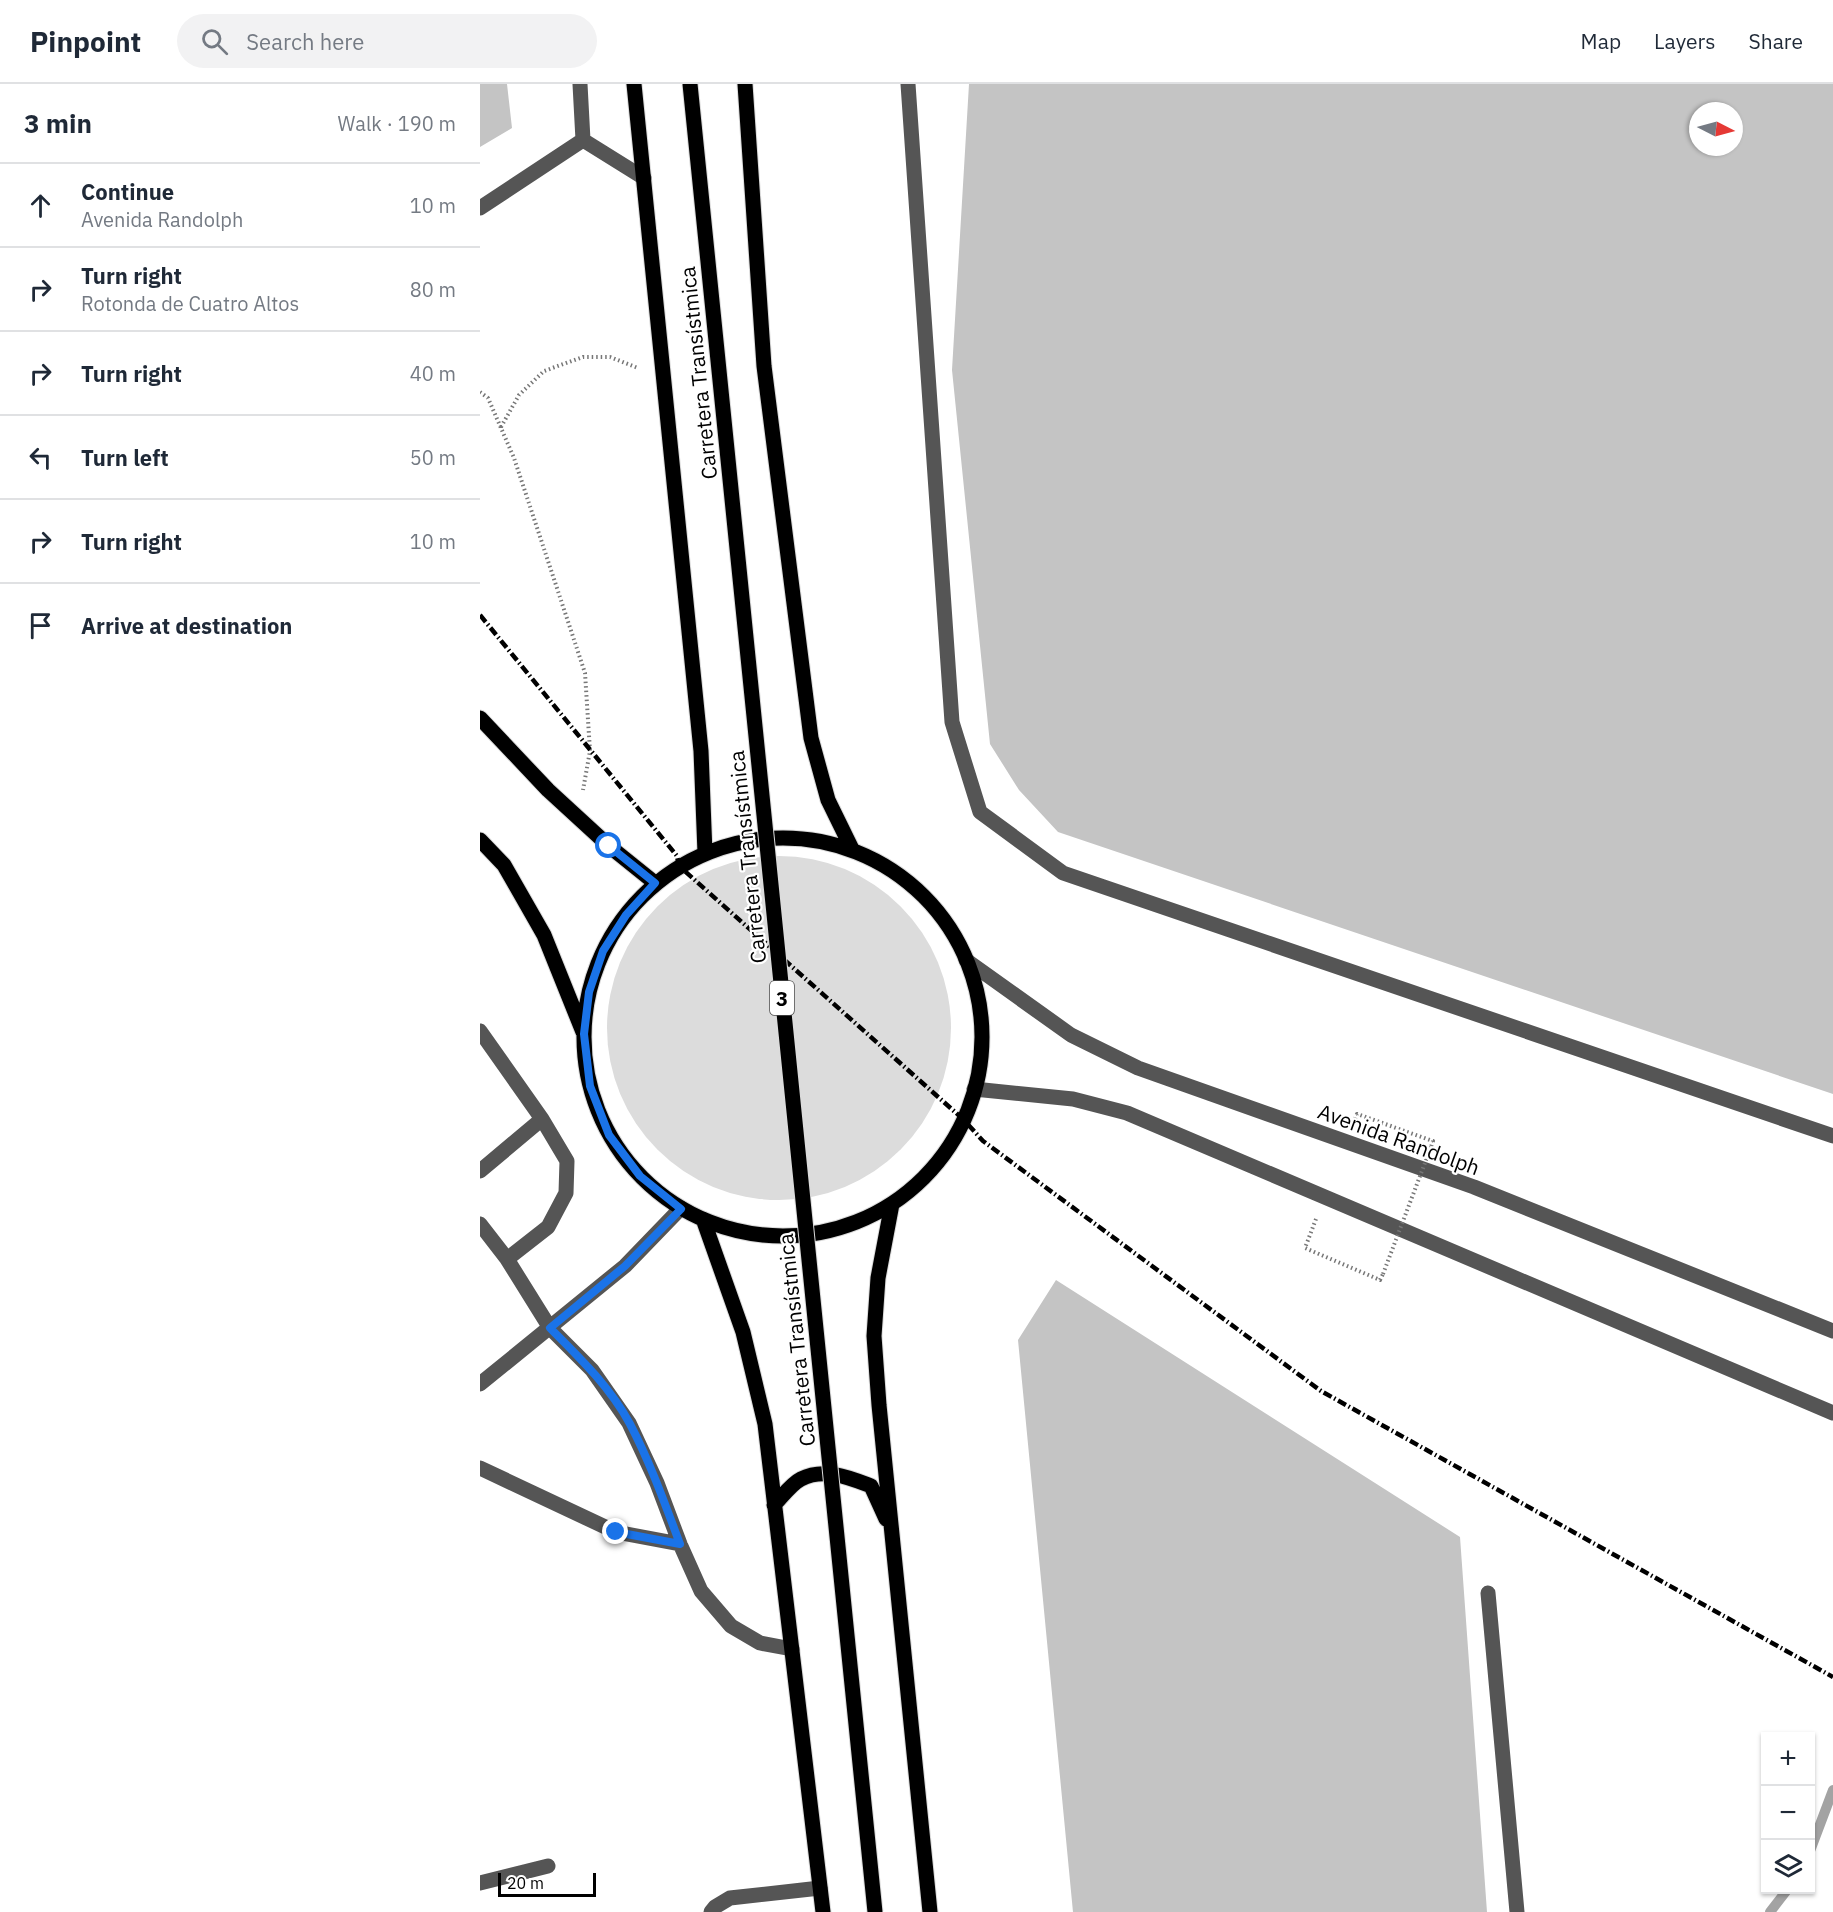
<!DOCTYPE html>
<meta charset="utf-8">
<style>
body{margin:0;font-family:"IBM Plex Sans",sans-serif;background:#f2f2f3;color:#1f2937}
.controls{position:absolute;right:18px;bottom:18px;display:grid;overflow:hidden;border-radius:0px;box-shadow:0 2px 4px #0004}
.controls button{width:54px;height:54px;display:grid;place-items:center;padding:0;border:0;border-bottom:2px solid #e0e1e3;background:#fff;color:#1f2937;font:30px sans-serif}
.compass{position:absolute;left:1209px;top:18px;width:54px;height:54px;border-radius:50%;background:#fff;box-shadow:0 2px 4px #0004;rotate:96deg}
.scale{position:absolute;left:18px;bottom:15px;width:98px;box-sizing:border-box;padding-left:6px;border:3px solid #000;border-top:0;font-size:16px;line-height:21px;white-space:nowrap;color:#000;-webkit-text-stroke:4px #fff;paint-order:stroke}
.stop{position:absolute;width:18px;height:18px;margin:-14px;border:4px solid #1a73e8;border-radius:50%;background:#fff}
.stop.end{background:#1a73e8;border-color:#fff;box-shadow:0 2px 6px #0008}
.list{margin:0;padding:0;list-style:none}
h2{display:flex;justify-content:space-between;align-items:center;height:78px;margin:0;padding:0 24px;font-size:26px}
h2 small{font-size:20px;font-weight:400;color:#747a83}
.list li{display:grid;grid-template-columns:39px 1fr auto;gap:18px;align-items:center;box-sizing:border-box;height:84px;padding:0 24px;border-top:2px solid #e0e1e3}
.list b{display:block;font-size:22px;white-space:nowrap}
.list p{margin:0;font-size:20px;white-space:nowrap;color:#747a83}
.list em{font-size:20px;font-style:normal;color:#747a83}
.icon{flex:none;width:33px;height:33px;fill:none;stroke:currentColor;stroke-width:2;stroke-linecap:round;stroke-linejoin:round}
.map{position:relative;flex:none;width:1353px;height:1828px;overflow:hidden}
header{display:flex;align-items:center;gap:36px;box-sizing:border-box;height:84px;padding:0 30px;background:#fff;border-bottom:2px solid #e0e1e3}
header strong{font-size:28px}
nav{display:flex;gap:33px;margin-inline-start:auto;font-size:21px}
.search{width:420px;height:54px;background:#f2f2f3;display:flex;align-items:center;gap:15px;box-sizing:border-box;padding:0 21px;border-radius:33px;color:#747a83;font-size:22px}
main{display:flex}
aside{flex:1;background:#fff}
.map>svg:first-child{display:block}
</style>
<header>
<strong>Pinpoint</strong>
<div class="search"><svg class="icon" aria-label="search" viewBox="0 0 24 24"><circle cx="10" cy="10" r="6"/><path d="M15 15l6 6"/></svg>Search here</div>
<nav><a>Map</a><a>Layers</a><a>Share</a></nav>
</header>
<main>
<aside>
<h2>3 min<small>Walk · 190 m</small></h2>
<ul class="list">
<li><svg class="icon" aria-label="ahead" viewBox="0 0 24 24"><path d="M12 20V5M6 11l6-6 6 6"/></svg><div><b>Continue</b><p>Avenida Randolph</p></div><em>10 m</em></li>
<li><svg class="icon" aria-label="right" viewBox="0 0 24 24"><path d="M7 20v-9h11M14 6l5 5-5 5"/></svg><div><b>Turn right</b><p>Rotonda de Cuatro Altos</p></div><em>80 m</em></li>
<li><svg class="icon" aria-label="right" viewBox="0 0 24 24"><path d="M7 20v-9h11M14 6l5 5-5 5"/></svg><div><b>Turn right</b></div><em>40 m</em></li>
<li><svg class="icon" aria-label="left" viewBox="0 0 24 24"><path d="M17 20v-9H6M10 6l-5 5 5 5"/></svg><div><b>Turn left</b></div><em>50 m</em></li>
<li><svg class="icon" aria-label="right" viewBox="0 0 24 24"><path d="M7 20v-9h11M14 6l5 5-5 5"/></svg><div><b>Turn right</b></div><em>10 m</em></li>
<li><svg class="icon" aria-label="arrive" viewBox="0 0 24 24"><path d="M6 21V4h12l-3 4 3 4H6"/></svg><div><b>Arrive at destination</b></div></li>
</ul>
</aside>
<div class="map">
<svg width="1353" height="1828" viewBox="0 0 1353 1828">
<rect width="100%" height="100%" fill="#fff"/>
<path fill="#dcdcdc" d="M127 944a172 172 0 1 1 344 0a172 172 0 1 1-344 0Z"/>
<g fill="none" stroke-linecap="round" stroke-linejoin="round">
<path stroke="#a3a3a3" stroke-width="10" d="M1330,1767l23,-61
M1290,1828l17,-22"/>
</g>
<path fill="#c4c4c4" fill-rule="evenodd" d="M0,0h27l5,44 -32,19z
M489,0h864v1010l-775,-262 -39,-42 -29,-46 -38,-374zM1218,27h36v36h-36z
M576,1196l404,257 27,375h-414l-55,-572z"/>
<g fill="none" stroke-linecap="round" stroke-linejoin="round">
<g stroke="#dbdbdb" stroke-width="17">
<path id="major" d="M154,0l67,667 4,102
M265,0l19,282 47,372 17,62 24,49
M0,634l68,72 61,56 46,37
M104 953a199 199 0 1 1 398 0a199 199 0 1 1-398 0Z
M0,756l24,25 40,70 39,97
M412,1120l-14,74 -4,58 5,69 51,507
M223,1135l40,113 22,92 58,488
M294,1421c8,-8 17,-21 27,-26 23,-12 49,-1 70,7l15,33"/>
</g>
<path stroke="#777" stroke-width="4" stroke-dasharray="1.5 3" stroke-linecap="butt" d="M0,308l8,6 26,60 71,215 5,78 -7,39
M21,343l18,-32 25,-24 39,-14h27l28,11
M875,1035l2,-5 76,27 -2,6
M836,1135l-11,29 75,32 3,-6"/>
<path stroke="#555" stroke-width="15" d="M100,0l3,56 61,38
M428,0l44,638 28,90 83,61 770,263
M0,124l103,-68
M486,876l105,75 67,33 336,119 359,144
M0,947l62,88 25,42 -1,32 -18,34 -41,32
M494,1005l99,10 54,14 706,300
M0,1087l62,-52
M0,1140l27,35 43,69 42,42 37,53 28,60 23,61 21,47 30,35 29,17 32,6
M0,1300l145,-118 56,-58
M0,1384l136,64 64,12
M1008,1509l29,319
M0,1799l68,-17
M231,1828l4,-5 15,-9 90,-10"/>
<use href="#major" stroke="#000" stroke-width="15"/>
<path stroke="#000" stroke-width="4.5" stroke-dasharray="9 3 1.5 3" stroke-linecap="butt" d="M0,531l197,241 2,10 285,254 19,21 338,250 512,286"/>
<g stroke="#dbdbdb" stroke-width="17" stroke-linecap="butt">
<path id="major-bridge" d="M210,0l185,1828"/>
</g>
<path stroke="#777" stroke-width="4" stroke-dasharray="1.5 3" stroke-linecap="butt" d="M903,1190l48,-127"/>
<use href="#major-bridge" stroke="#000" stroke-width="15"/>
</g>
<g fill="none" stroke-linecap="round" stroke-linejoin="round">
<path stroke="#1a73e8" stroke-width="8" d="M129,762l46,37 -29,32 -23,36 -14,41 -5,42 6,52 19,49 31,41 41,33 -56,57 -75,62c29,29 60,59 80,96 20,38 35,80 50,120l-64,-12"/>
</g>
<g text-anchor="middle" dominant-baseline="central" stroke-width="4.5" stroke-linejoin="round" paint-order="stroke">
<rect fill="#fff" stroke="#4c4c4c" stroke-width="1.5" x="290" y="897" width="24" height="34" rx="4.5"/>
<g font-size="20" font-weight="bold" fill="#000">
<text x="302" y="914">3</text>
</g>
<g font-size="21" fill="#000" stroke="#fff">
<text transform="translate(218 289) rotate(-96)">Carretera Transístmica</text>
<text transform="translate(267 773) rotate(-96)">Carretera Transístmica</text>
<text transform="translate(919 1055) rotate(20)">Avenida Randolph</text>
<text transform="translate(316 1256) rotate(-96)">Carretera Transístmica</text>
</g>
</g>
</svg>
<div class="controls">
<button>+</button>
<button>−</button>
<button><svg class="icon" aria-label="layers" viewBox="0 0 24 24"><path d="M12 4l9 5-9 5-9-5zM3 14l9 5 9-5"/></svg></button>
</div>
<svg class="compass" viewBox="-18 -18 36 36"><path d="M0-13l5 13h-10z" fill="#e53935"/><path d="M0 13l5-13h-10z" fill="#747a83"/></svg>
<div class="scale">20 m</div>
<div class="stop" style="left:129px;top:762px"></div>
<div class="stop end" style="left:136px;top:1448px"></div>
</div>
</main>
